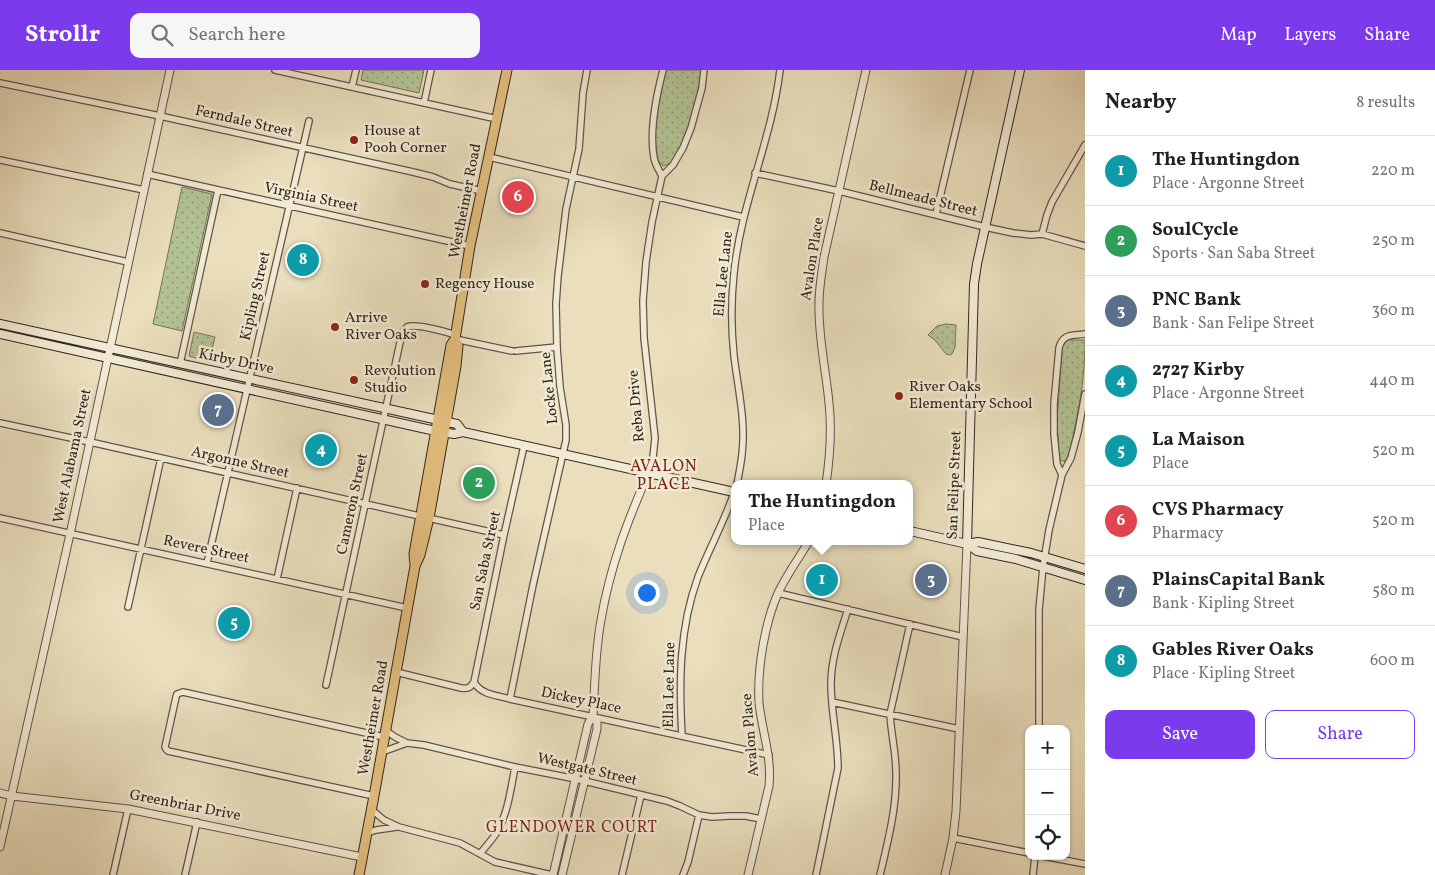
<!DOCTYPE html>
<meta charset="utf-8">
<style>
body{margin:0;font-family:Vollkorn,serif;background:#f6f6f6;color:#202124}
.controls{position:absolute;right:15px;bottom:15px;display:grid;overflow:hidden;border-radius:10px;box-shadow:0 1px 4px #0004}
.controls button{width:45px;height:45px;display:grid;place-items:center;padding:0;border:0;border-bottom:1px solid #e0e0e0;background:#fff;color:#202124;font:25px sans-serif}
.you{position:absolute;left:646px;top:522px;width:18px;height:18px;margin:-12px;border:4px solid #fff;border-radius:50%;background:#1a73e8;box-shadow:0 0 0 8px #1a73e833}
.badge{display:grid;place-items:center;width:32px;height:32px;border-radius:50%;background:#7c3aed;color:#fff;font-size:16px;font-weight:700}
.pin{position:absolute;translate:-50% -50%;border:2px solid #fff;box-shadow:0 1px 5px #0006}
.popup{position:absolute;left:731px;top:410px;width:182px;height:65px;box-sizing:border-box;display:grid;place-content:center;border-radius:10px;background:#fff;filter:drop-shadow(0 1px 4px #0005);font-size:16px;white-space:nowrap;color:#757577}
.popup b{font-size:19px;color:#202124}
.popup::after{content:'';position:absolute;left:50%;top:100%;margin-left:-10px;border:10px solid transparent;border-top-color:#fff}
.list{margin:0;padding:0;list-style:none}
h2{display:flex;justify-content:space-between;align-items:center;height:65px;margin:0;padding:0 20px;font-size:21px}
h2 small{font-size:16px;font-weight:400;color:#757577}
.list li{display:grid;grid-template-columns:32px 1fr auto;gap:15px;align-items:center;box-sizing:border-box;height:70px;padding:0 20px;border-top:1px solid #e0e0e0}
.list b{display:block;font-size:19px;white-space:nowrap}
.list p{margin:0;font-size:16px;white-space:nowrap;color:#757577}
.list em{font-size:16px;font-style:normal;color:#757577}
.actions{display:flex;gap:10px;padding:15px 20px}
.actions a{flex:1;padding:11px 0;border:1px solid #7c3aed;border-radius:10px;text-align:center;font-size:18px;color:#7c3aed}
.actions .main{background:#7c3aed;color:#fff}
.icon{flex:none;width:28px;height:28px;fill:none;stroke:currentColor;stroke-width:2;stroke-linecap:round;stroke-linejoin:round}
.map{position:relative;flex:none;width:1085px;height:805px;overflow:hidden}
header{display:flex;align-items:center;gap:30px;box-sizing:border-box;height:70px;padding:0 25px;background:#7c3aed;color:#fff}
header strong{font-size:24px}
nav{display:flex;gap:28px;margin-inline-start:auto;font-size:18px}
.search{width:350px;height:45px;background:#f6f6f6;display:flex;align-items:center;gap:12px;box-sizing:border-box;padding:0 18px;border-radius:10px;color:#757577;font-size:19px}
main{display:flex}
aside{flex:1;background:#fff}
.map>svg:first-child{display:block}
</style>
<header>
<strong>Strollr</strong>
<div class="search"><svg class="icon" aria-label="search" viewBox="0 0 24 24"><circle cx="10" cy="10" r="6"/><path d="M15 15l6 6"/></svg>Search here</div>
<nav><a>Map</a><a>Layers</a><a>Share</a></nav>
</header>
<main>
<div class="map">
<svg width="1085" height="805" viewBox="0 0 1085 805">
<defs>
<pattern id="green-dots" width="8" height="8" patternUnits="userSpaceOnUse" patternTransform="scale(1.25)"><rect width="8" height="8" fill="#b3c294"/><path d="M2 2h.1M6 6h.1" fill="none" stroke="#929d78" stroke-width="1.8" stroke-linecap="round"/></pattern>
</defs>
<rect width="100%" height="100%" fill="#eadebd"/>
<filter id="stains"><feTurbulence type="fractalNoise" baseFrequency=".004" numOctaves="4"/><feColorMatrix values="0 0 0 0 .2 0 0 0 0 .09 0 0 0 0 .02 0 0 0 .5 -.17"/></filter>
<radialGradient id="worn" r=".72"><stop offset=".6" stop-color="#630" stop-opacity="0"/><stop offset="1" stop-color="#630" stop-opacity=".3"/></radialGradient>
<path fill="url(#green-dots)" stroke="#747459" d="M363,0h61l-5,23 -58,-13z
M666,0h36l-3,17 -10,40 -8,20 -10,16 -8,3c-3,-3 -6,-6 -7,-9 -5,-25 3,-63 10,-87z
M182,117l30,7 -30,137 -29,-7z
M946,254l10,1 -1,22 -3,7 -2,1 -4,-1 -11,-14 -7,-5 9,-9z
M194,262l21,5 -6,25 -20,-6z
M1066,270h19c0,33 -4,59 -11,91 -2,10 -3,21 -9,30h-3l-3,-3 -2,-37 5,-73 1,-6z"/>
<g fill="none" stroke-linecap="round" stroke-linejoin="round">
<g stroke="#625446" stroke-width="8">
<path id="minor" d="M275,0l222,49
M0,13l160,33 253,56 20,5 17,7 32,7
M352,17l4,-17
M424,33l7,-33
M489,87l254,60
M0,90l144,30
M755,103l84,18 146,36 28,6 18,2 11,-1 43,12
M147,104l323,72
M662,106c-3,-6 -7,-12 -8,-18 -5,-27 2,-61 9,-88
M936,144l34,-144
M0,163l128,29
M1042,164l5,-19 5,-13 33,-57
M455,269l57,12
M516,281l41,-4
M180,294l38,-174
M0,353l90,19 414,93
M648,404l5,-17 2,-19 -11,-100 -1,-37 3,-39 6,-40 10,-46 11,-11 10,-17 8,-20 11,-40 2,-18
M1062,405l-5,-11 -3,-30v-30l5,-56c4,-15 13,-12 26,-14
M737,414c2,-10 4,-20 5,-30 4,-33 -4,-65 -8,-98 -3,-28 -3,-55 0,-83 7,-70 38,-134 46,-203
M0,448l407,90
M207,493l102,-442
M277,509l20,-91
M778,523l185,44
M128,537l33,-149
M396,602l65,16c7,1 9,0 13,-6l30,-147 20,-89
M474,612c7,13 23,13 36,17l259,56
M326,615l76,-352c2,-2 3,-4 5,-6 9,-4 39,5 49,8
M510,629l23,-114 33,-145v-15l-6,-38 -3,-40 -1,-43 2,-28 8,-67 13,-60 4,-56 4,-23
M832,632l127,27
M1039,659v-119l4,-43 6,-37 13,-55 9,-17 7,-26 7,-38
M385,660l10,7 12,6
M682,666c-3,-54 -3,-107 16,-159 11,-28 26,-55 36,-84
M382,682l25,-9 17,2 91,22 61,12 91,22 13,5 19,9 13,2 17,-1h17l15,3
M374,726l-206,-45 -2,-2 -1,-2 11,-50 1,-3 6,-2 201,45
M372,740l12,10 15,7 61,16 35,19 57,13
M367,763l9,-3 21,-3
M953,768l76,15
M480,784c5,-7 12,-14 17,-22 11,-19 14,-44 18,-65
M1043,786l42,8
M113,805l15,-66
M185,805l12,-53
M622,805l19,-80
M683,805l5,-13 11,-47
M816,805l22,-107c0,-28 -7,-56 -7,-84 0,-26 9,-50 17,-75
M880,805c8,-34 17,-68 16,-103 0,-20 -5,-38 -6,-58l20,-90
M1033,805l2,-19"/>
</g>
<g stroke="#625446" stroke-width="9">
<path id="tertiary" d="M826,414c4,-27 6,-54 3,-81 -3,-33 -11,-66 -10,-100 0,-15 3,-31 5,-46l42,-187
M0,723l12,3 116,13 234,48
M0,777l72,-322 98,-455
M553,805l35,-151 5,-8c2,-32 2,-64 8,-96 9,-53 26,-98 47,-146
M562,805l35,-146v-7l-4,-6
M748,805l21,-89c3,-29 -7,-55 -10,-83 -2,-34 6,-82 20,-112 9,-18 20,-33 30,-50
M945,805l8,-37 3,-27 11,-267"/>
</g>
<g stroke="#34261e" stroke-width="10">
<path id="secondary" d="M0,254l457,100 6,8
M0,264l431,96 23,4 9,-2 271,60
M910,461l57,13 11,-2 53,11 54,16
M967,474l7,-260 3,-20 43,-194
M967,474l10,7 39,8 69,21"/>
</g>
<g stroke="#34261e" stroke-width="11">
<path id="primary" d="M415,495l-1,-11 37,-209 4,-6 15,-93 37,-176
M359,805l15,-79 41,-230 5,-11 9,-37 27,-152 2,-20 -3,-7"/>
</g>
<use href="#minor" stroke="#f1ead4" stroke-width="5.5"/>
<use href="#tertiary" stroke="#f1ead4" stroke-width="7"/>
<use href="#secondary" stroke="#f1ead4" stroke-width="8"/>
<use href="#primary" stroke="#e5bf7e" stroke-width="9"/>
</g>
<g fill="#8f2418" stroke="#f1ead4" stroke-width="2">
<circle cx="354" cy="70" r="5"/>
<circle cx="425" cy="214" r="5"/>
<circle cx="335" cy="257" r="5"/>
<circle cx="354" cy="310" r="5"/>
<circle cx="899" cy="326" r="5"/>
</g>
<g text-anchor="middle" dominant-baseline="central" stroke-width="5" stroke-linejoin="round" paint-order="stroke">
<g font-size="15" fill="#34261e" stroke="#f1ead4">
<text transform="translate(244 52) rotate(13)">Ferndale Street</text>
<text transform="translate(311 128) rotate(12)">Virginia Street</text>
<text transform="translate(923 129) rotate(14)">Bellmeade Street</text>
<text transform="translate(466 131) rotate(-79)">Westheimer Road</text>
<text transform="translate(813 189) rotate(-81)">Avalon Place</text>
<text transform="translate(724 204) rotate(-84)">Ella Lee Lane</text>
<text transform="translate(256 226) rotate(-77)">Kipling Street</text>
<text transform="translate(236 292) rotate(12)">Kirby Drive</text>
<text transform="translate(550 318) rotate(-96)">Locke Lane</text>
<text transform="translate(637 336) rotate(-95)">Reba Drive</text>
<text transform="translate(73 386) rotate(-78)">West Alabama Street</text>
<text transform="translate(240 393) rotate(13)">Argonne Street</text>
<text transform="translate(955 415) rotate(-88)">San Felipe Street</text>
<text transform="translate(353 434) rotate(-78)">Cameron Street</text>
<text transform="translate(206 480) rotate(12)">Revere Street</text>
<text transform="translate(486 491) rotate(-78)">San Saba Street</text>
<text transform="translate(670 615) rotate(-89)">Ella Lee Lane</text>
<text transform="translate(581 631) rotate(12)">Dickey Place</text>
<text transform="translate(374 648) rotate(-80)">Westheimer Road</text>
<text transform="translate(751 665) rotate(-95)">Avalon Place</text>
<text transform="translate(587 700) rotate(13)">Westgate Street</text>
<text transform="translate(185 736) rotate(11)">Greenbriar Drive</text>
</g>
<g font-size="15" fill="#34261e" stroke="#f1ead4" text-anchor="start">
<text x="364" y="61">House at<tspan x="364" dy="17">Pooh Corner</tspan></text>
<text x="435" y="214">Regency House</text>
<text x="345" y="248">Arrive<tspan x="345" dy="17">River Oaks</tspan></text>
<text x="364" y="301">Revolution<tspan x="364" dy="17">Studio</tspan></text>
<text x="909" y="317">River Oaks<tspan x="909" dy="17">Elementary School</tspan></text>
</g>
<g font-size="16" letter-spacing="1" fill="#7a1f14" stroke="#f1ead4">
<text x="664" y="397">AVALON<tspan x="664" dy="18">PLACE</tspan></text>
<text x="572" y="758">GLENDOWER COURT</text>
</g>
</g>
<rect width="100%" height="100%" filter="url(#stains)"/>
<rect width="100%" height="100%" fill="url(#worn)"/>
</svg>
<div class="controls">
<button>+</button>
<button>−</button>
<button><svg class="icon" aria-label="locate" viewBox="0 0 24 24"><circle cx="12" cy="12" r="6"/><path d="M12 2v4M12 18v4M2 12h4M18 12h4"/></svg></button>
</div>
<div class="you"></div>
<div class="pin badge" style="left:822px;top:510px;background:#0f9aa8">1</div>
<div class="popup"><b>The Huntingdon</b>Place</div>
<div class="pin badge" style="left:479px;top:413px;background:#2e9e5b">2</div>
<div class="pin badge" style="left:931px;top:510px;background:#5c6f8a">3</div>
<div class="pin badge" style="left:321px;top:380px;background:#0f9aa8">4</div>
<div class="pin badge" style="left:234px;top:553px;background:#0f9aa8">5</div>
<div class="pin badge" style="left:518px;top:127px;background:#e0444e">6</div>
<div class="pin badge" style="left:218px;top:340px;background:#5c6f8a">7</div>
<div class="pin badge" style="left:303px;top:190px;background:#0f9aa8">8</div>
</div>
<aside>
<h2>Nearby<small>8 results</small></h2>
<ul class="list">
<li><span class="badge" style="background:#0f9aa8">1</span><div><b>The Huntingdon</b><p>Place · Argonne Street</p></div><em>220 m</em></li>
<li><span class="badge" style="background:#2e9e5b">2</span><div><b>SoulCycle</b><p>Sports · San Saba Street</p></div><em>250 m</em></li>
<li><span class="badge" style="background:#5c6f8a">3</span><div><b>PNC Bank</b><p>Bank · San Felipe Street</p></div><em>360 m</em></li>
<li><span class="badge" style="background:#0f9aa8">4</span><div><b>2727 Kirby</b><p>Place · Argonne Street</p></div><em>440 m</em></li>
<li><span class="badge" style="background:#0f9aa8">5</span><div><b>La Maison</b><p>Place</p></div><em>520 m</em></li>
<li><span class="badge" style="background:#e0444e">6</span><div><b>CVS Pharmacy</b><p>Pharmacy</p></div><em>520 m</em></li>
<li><span class="badge" style="background:#5c6f8a">7</span><div><b>PlainsCapital Bank</b><p>Bank · Kipling Street</p></div><em>580 m</em></li>
<li><span class="badge" style="background:#0f9aa8">8</span><div><b>Gables River Oaks</b><p>Place · Kipling Street</p></div><em>600 m</em></li>
</ul>
<div class="actions"><a class="main">Save</a><a>Share</a></div>
</aside>
</main>
